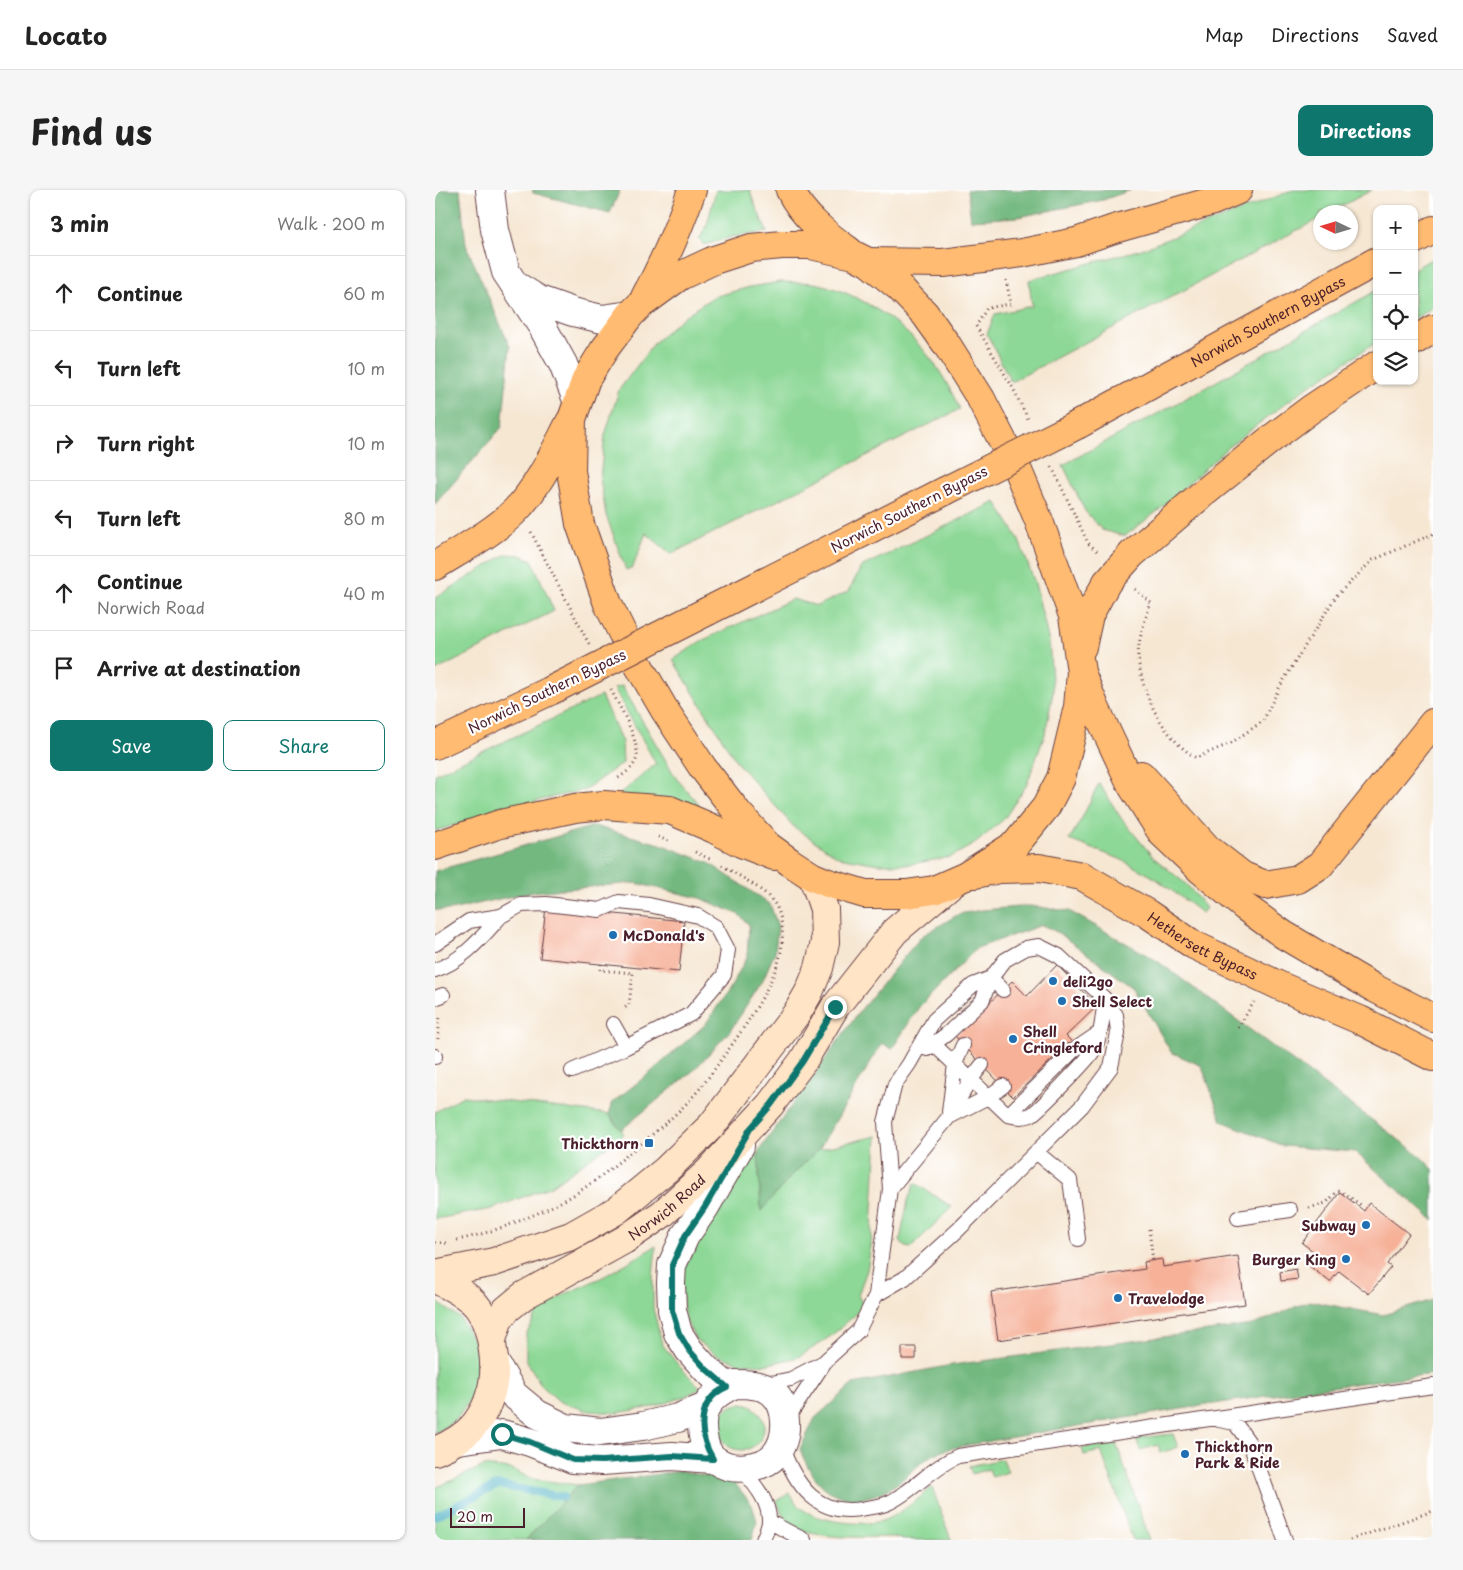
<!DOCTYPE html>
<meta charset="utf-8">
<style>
body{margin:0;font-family:"Playpen Sans",sans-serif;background:#f6f6f6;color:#222}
.controls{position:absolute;right:15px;top:15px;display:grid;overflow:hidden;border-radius:10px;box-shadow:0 1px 4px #0004}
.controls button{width:45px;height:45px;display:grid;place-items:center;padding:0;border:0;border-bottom:1px solid #e0e0e0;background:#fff;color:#222;font:25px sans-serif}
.compass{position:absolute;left:878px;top:15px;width:45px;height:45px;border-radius:50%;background:#fff;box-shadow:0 1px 4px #0004;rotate:274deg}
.scale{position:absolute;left:15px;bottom:12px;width:75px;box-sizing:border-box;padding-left:5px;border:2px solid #4a1f2b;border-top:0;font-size:14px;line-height:18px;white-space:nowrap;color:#4a1f2b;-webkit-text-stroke:4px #fff;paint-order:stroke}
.stop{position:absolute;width:15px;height:15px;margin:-11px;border:4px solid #0f766e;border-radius:50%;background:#fff}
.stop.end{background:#0f766e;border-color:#fff;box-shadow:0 1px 5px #0008}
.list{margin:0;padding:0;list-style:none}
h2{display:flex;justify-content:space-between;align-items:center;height:65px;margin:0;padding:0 20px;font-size:21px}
h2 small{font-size:16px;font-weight:400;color:#767676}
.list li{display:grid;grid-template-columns:32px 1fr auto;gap:15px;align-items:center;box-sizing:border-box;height:75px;padding:0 20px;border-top:1px solid #e0e0e0}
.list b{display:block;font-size:19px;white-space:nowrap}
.list p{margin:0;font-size:16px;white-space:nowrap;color:#767676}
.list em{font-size:16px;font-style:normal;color:#767676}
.actions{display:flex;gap:10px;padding:15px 20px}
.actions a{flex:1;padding:11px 0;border:1px solid #0f766e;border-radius:10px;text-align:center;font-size:18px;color:#0f766e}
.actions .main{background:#0f766e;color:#fff}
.icon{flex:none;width:28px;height:28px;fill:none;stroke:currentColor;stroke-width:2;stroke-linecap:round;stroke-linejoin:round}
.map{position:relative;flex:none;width:998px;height:1350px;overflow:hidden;border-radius:10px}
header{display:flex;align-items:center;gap:30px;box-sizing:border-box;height:70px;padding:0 25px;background:#fff;border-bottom:1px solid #e0e0e0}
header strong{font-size:24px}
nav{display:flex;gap:28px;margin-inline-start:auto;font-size:18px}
.intro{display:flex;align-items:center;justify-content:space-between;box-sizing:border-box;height:120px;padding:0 30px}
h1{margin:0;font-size:35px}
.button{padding:12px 22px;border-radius:10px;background:#0f766e;color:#fff;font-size:18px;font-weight:700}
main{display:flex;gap:30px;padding:0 30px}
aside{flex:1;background:#fff;border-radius:10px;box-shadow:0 1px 4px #0004}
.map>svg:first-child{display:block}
</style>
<header>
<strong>Locato</strong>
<nav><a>Map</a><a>Directions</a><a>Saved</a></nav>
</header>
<div class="intro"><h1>Find us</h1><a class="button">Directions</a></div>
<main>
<aside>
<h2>3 min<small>Walk · 200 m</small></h2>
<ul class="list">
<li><svg class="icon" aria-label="ahead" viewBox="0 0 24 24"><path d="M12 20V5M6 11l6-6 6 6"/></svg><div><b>Continue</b></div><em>60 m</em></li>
<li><svg class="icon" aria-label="left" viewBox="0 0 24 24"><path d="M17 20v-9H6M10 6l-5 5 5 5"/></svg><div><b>Turn left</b></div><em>10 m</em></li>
<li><svg class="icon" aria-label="right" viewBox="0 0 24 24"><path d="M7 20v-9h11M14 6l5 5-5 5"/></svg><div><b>Turn right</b></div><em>10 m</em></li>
<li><svg class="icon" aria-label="left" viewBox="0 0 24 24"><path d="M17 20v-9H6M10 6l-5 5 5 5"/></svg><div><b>Turn left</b></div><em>80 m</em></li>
<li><svg class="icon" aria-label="ahead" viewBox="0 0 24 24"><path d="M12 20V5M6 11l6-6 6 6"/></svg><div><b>Continue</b><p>Norwich Road</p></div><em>40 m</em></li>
<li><svg class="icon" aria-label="arrive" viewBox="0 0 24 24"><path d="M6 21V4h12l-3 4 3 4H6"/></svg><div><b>Arrive at destination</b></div></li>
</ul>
<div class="actions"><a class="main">Save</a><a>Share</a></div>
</aside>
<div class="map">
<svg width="998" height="1350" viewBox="0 0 998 1350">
<rect width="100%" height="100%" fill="#fff"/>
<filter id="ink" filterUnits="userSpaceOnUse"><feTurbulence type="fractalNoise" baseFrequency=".02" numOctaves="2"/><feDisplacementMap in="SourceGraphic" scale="10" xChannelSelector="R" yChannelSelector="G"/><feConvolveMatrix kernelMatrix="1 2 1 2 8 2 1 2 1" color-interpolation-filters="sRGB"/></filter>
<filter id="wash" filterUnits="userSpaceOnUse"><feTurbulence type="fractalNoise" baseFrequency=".0096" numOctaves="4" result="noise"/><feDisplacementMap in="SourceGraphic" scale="20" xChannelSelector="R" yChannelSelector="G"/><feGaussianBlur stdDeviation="1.12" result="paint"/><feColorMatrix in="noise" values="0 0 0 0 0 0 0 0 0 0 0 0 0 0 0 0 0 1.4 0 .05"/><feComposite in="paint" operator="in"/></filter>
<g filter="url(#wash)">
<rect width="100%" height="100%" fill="#f6e7d3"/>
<path fill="#8dd896" stroke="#6c7c60" d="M281,0h34l3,10 14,32 -35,5 -28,8 -5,-5 8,-15z
M858,0h79l-42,22h-9l-1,6 -309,164 -24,-48 8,-20 37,-8 -3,-26 113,-31z
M998,68v49l-19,12v-50z
M346,92c13,1 29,-1 42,3 46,13 88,44 115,84 8,12 15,26 22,40l-289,145 -25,-21 -13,34 -7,3 -20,-55 -6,-37 5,-43 14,-45 35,-47 29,-26 30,-20 37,-10z
M942,100v52l-70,45 -79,60 -69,63 -34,26 -23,-6 -17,-19 -22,-46 140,-76z
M561,312l22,36 17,45 14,59 4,50 -8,42 -18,50 -23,35 -28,24 -25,14 -40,7h-32l-41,-7 -44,-30 -56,-63 -65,-104 28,-19 92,-42 24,7 32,-15 12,-24z
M71,364l14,1 12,5 22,51 -119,60v-73z
M187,496l54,92 22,25 1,5 -85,-9 42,-35 -42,-76z
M166,506l21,46 1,21 -39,27 -43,10 -106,31v-57z
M664,593l22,35 32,39 34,28 19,23 -4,5 -47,-35 -35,-19 -51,-19 13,-22z
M28,906l146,18 15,20 -73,52 -59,23 -57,10v-107z
M442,946l-6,111 -4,23 -9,25 6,12 -33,29 -32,21 -35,8 -24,-2 -23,-8 -21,-15 -11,-21 -5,-41 22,-48 56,-78 3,58 31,-35 27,-26z
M480,993l37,24 -41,41 -6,-1 -5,-7 8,-40z
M221,1056l-3,31v31l9,36 17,22 22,22 -17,9 -31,10 -36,6 -28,-2 -29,-9 -18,-16 -16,-26v-25l12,-23 25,-17 42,-19z
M0,1111l24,16 15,24 5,29 -7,27 -16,23 -21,13z
M283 1237a23 23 0 1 1 46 0a23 23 0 1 1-46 0Z
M738,1244l5,13 -17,6 -3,-8 -18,5 -4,-12z
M681,1253l34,97h-17l-32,-89 -17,4 -2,-7z
M568,1269l5,13 -16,5 -3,-8 -17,5 -3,-8z
M49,1276l27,3 21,10 46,6 -52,55h-91v-52z
M497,1297l19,53h-48l-9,-3c-25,0 -87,3 -105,-13 -5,-6 -9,-16 -13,-23l14,-8c3,4 6,12 11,15 16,14 67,20 86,11 17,-8 31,-20 45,-32z"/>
<path fill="#72b87f" stroke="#5e6c55" d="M0,0h25l6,55 44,102 -8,80 -67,77z
M97,0h88l-10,23 -77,-20z
M532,0h164l-28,10 -85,17 -47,3z
M159,636l66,18 49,19 61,41 8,23 -3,25 -13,30 -32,49 -36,39 -73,60 -12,-16 4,-12 38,-30 54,-47 27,-40 15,-28 2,-32 -11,-11 -38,-16 -65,-15 -105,9 -79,18h-16v-39z
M595,716l39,5 87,49 262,194 15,15v51l-78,-68 -72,-6 -61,-25 -20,-55 -31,-14 -37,-64 -77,-56 -15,-7 -65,23 -58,59 -27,42 -10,-6 -63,106 -27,26 -31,36 -3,-59 101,-140 45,-55 18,-21 37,-22 23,-4z
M998,1110v74c-156,18 -311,44 -465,71 -13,3 -29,5 -40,13 -12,8 -21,19 -33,27 -45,28 -78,11 -95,-36l15,-31 38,-34 99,-19 301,-40 56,-24 74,14z
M247,1281l52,11 18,23 5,16 -5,19h-226l52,-55z"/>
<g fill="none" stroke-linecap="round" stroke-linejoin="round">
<path stroke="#42abc1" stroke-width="8" d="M0,1326l63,-31 65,12"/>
</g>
<g id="blocks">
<path fill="#f6b198" d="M111,717l138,14 -5,51 -139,-14z
M622,775l40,41 -31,30 5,5 -58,56 -58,-61 57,-55 15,15z
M905,1002l24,19 5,-8 40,31 -22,30 4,3 -22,27 -30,-23 -9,11 -22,-17 9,-11 -15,-11z
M803,1066l7,48 -247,36 -7,-48 154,-23 -1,-7 18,-3 1,8z
M861,1079l2,10 -17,2 -1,-9z
M467,1157h14v12h-14z"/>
</g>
</g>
<g filter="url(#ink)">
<use href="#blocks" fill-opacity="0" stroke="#643d44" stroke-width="1"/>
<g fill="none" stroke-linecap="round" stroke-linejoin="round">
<g stroke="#643d44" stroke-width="16">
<path id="service" d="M0,754l34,-23 32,-5 20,-11 25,-1 54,6 19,-8 30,3 49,11 18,11 12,23 -4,25 -33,39 -65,33
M0,780c27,-8 48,-34 66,-54
M0,808l8,-3
M490,846l83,79c8,2 14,3 23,0 7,-4 57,-55 62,-64 8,-14 11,-37 11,-53
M492,859l20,-15 35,-33 9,-23 12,12
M0,866v1
M137,881l54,-24 -13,-23
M514,922l6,-48 8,-19
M573,925l66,-65 25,-17
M514,927l39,-20 15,-11
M601,962l34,28 8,59
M455,999l58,-71 23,-39 11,-14
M803,1028l52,-8
M327,1195l29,-6 35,-18
M784,1230l16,3 15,21 35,96
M350,1232l41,-62 32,-29 18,-36 14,-106 -5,-67 10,-38 14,-20 25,-44 39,-35 18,-7 14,-18 21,-12 13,-2 20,10 45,42 12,17 2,18 -7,34 -29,39 -124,124 -53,48 -29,17
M346,1255c14,40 37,74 85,63 7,-1 16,-2 22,-5 26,-12 44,-36 70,-47l475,-70
M306,1278c12,15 29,33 28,53 0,6 -4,13 -6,19
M335,1332l34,18"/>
</g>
<g stroke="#643d44" stroke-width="30">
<path id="minor" d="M55,0l5,40 11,42 36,54 21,38 14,36
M83,97l21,13 34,12 29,7 28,-4
M59,1171l20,34 23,19 29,14 34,4 43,-6 35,-8 28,-11
M300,1194c11,0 27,0 37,8 17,14 17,46 3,63 -7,8 -17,11 -27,12 -12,2 -23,0 -33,-7 -6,-4 -10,-13 -11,-19 -7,-29 4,-46 31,-57z
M292,1197l-21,-18 -17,-19 -11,-17 -6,-23 -1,-27 1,-18 13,-29 20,-29 35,-61
M23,1250l44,-6 28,8 43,17 29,2 70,-5 40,3"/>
</g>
<g stroke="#643d44" stroke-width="30">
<g id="secondary">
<path d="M0,1084l59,-12 77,-26 46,-26 50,-41 45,-44 85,-112 12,-21 10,-24 6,-26 -1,-33 -11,-32"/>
<path d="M0,1089c13,6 26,12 37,22 21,19 27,69 18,94 -2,8 -7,18 -12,25 -9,14 -28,25 -43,31"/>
<path id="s1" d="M57,1150l6,-19 8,-11 17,-14 101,-56 38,-26 47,-43 61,-66 33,-44 32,-54 60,-76 57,-48"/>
</g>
</g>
<g stroke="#643d44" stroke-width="30">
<g id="trunk">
<path d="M355,0c12,26 37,45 59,61"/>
<path d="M979,50l19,-10"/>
<path d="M347,55h29l43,10 14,7 31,25 26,27 22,31 34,54 37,72 21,50 34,95 8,56 -3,35 -17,71 -15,29 -30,37 -50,32 -32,14 -28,4h-41l-37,-11 -15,-6 -23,-15 -22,-16 -30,-33 -35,-45 -39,-59 -28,-48 -28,-57 -28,-80 -9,-53 1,-52 14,-40 18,-29 26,-35 10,-10 40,-29 34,-16 37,-12z"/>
<path d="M433,72l75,1 79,-10 54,-11 38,-13 99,-28 25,-11"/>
<path d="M210,107c19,-34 34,-70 47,-107"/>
<path d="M979,151l19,-12"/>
<path id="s2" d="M644,234l298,-163"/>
<path d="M0,376c27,-17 58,-33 80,-55 23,-23 40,-60 55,-89"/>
<path d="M273,421l237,-120"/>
<path d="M647,457l7,-32 18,-33 25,-28 68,-58 71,-57 40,-30 66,-44"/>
<path d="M647,485l13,32 37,79 30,47 39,37 44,37 39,28 90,53 59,30"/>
<path d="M0,555l115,-54"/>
<path d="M706,585l66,73 36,28 22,9 33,-6 22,-14 113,-142"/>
<path d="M0,656l65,-22 75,-16 29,-3 66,5 44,19 27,14 33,13"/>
<path id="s3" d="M540,684l24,-5 40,-1 43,8 66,38 46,31 86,41 80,34 73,37"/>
</g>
</g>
<path stroke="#643d44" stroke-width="3" stroke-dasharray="1 4" stroke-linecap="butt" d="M571,90l5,24 -24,4 -11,18 37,62 16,33
M617,277l36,76 11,10
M96,342l58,112
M700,399l16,14c-6,17 -12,33 -13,52 0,5 1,10 2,15 7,34 26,69 56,88l35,-15 32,-22 17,-35 56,-90 37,-36 60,-26
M176,500c8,15 31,55 25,70 -3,8 -12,14 -19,19
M223,647l13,5
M260,662l17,8
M166,774l-1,6 33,3 -4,32 -6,4
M803,838l16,-26
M3,849l2,-24
M874,1018l17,-5 12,-12 4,1 19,13 -2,2
M714,1039l4,32
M22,1050c39,-8 78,-24 113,-43 24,-14 45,-32 67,-50 16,-13 33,-27 48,-42 14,-14 25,-29 36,-45 21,-29 43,-60 56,-94 6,-16 8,-39 1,-56 -7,-19 -40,-34 -58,-46
M0,1053h11
M915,1350l83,-29"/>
<use href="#service" stroke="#fff" stroke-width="14"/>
<use href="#minor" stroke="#fff" stroke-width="28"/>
<use href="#secondary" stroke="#ffe4c6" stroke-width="28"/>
<use href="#trunk" stroke="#ffbb71" stroke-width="28"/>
<g stroke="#643d44" stroke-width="30" stroke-linecap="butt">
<path id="trunk-bridge" d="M510,301l134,-67
M115,501l158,-80"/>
</g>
<use href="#trunk-bridge" stroke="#ffbb71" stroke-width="28"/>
</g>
</g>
<g fill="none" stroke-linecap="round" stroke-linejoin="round" filter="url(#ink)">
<path stroke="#0f766e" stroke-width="6" d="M67,1244l28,8 43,18 29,1 70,-5 41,3c-15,-25 -17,-59 14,-72l-21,-18 -17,-19 -10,-17 -7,-23v-45l13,-29 20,-29 45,-78 21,-24 32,-44 32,-54"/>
</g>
<g fill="#1f6fb2" stroke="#fff" stroke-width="2">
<circle cx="178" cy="745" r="5"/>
<circle cx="618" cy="791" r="5"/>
<circle cx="627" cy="811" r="5"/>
<circle cx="578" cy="849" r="5"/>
<rect x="209" y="948" width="10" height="10" rx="2.5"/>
<circle cx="931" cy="1035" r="5"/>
<circle cx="911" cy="1069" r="5"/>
<circle cx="683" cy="1108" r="5"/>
<circle cx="750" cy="1264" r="5"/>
</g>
<g text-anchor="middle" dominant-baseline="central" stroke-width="4.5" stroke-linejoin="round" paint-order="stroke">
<g font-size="14" fill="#4a1f2b" stroke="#fff">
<text stroke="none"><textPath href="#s2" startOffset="215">Norwich Southern Bypass</textPath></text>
<text transform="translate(474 319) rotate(-27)">Norwich Southern Bypass</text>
<text transform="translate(112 501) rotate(-26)">Norwich Southern Bypass</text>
<text stroke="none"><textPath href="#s3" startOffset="248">Hethersett Bypass</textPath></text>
<text stroke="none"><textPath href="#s1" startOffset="225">Norwich Road</textPath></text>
</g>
<g font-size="14" font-weight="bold" fill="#4a1f2b" stroke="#fff" text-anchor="start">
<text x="188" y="745">McDonald's</text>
<text x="628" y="791">deli2go</text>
<text x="637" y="811">Shell Select</text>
<text x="588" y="841">Shell<tspan x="588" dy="16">Cringleford</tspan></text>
<text x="204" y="953" text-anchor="end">Thickthorn</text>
<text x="921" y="1035" text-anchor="end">Subway</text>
<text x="901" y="1069" text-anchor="end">Burger King</text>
<text x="693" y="1108">Travelodge</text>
<text x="760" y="1256">Thickthorn<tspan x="760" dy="16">Park &amp; Ride</tspan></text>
</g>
</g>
</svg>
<div class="controls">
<button>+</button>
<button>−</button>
<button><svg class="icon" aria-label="locate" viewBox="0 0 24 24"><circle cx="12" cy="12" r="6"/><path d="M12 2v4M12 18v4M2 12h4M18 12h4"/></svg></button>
<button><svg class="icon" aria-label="layers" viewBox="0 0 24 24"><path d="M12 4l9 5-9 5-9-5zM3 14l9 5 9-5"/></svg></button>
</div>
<svg class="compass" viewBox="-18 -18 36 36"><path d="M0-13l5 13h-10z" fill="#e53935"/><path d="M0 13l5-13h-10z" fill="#767676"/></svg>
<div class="scale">20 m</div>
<div class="stop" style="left:67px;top:1244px"></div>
<div class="stop end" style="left:400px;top:817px"></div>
</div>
</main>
